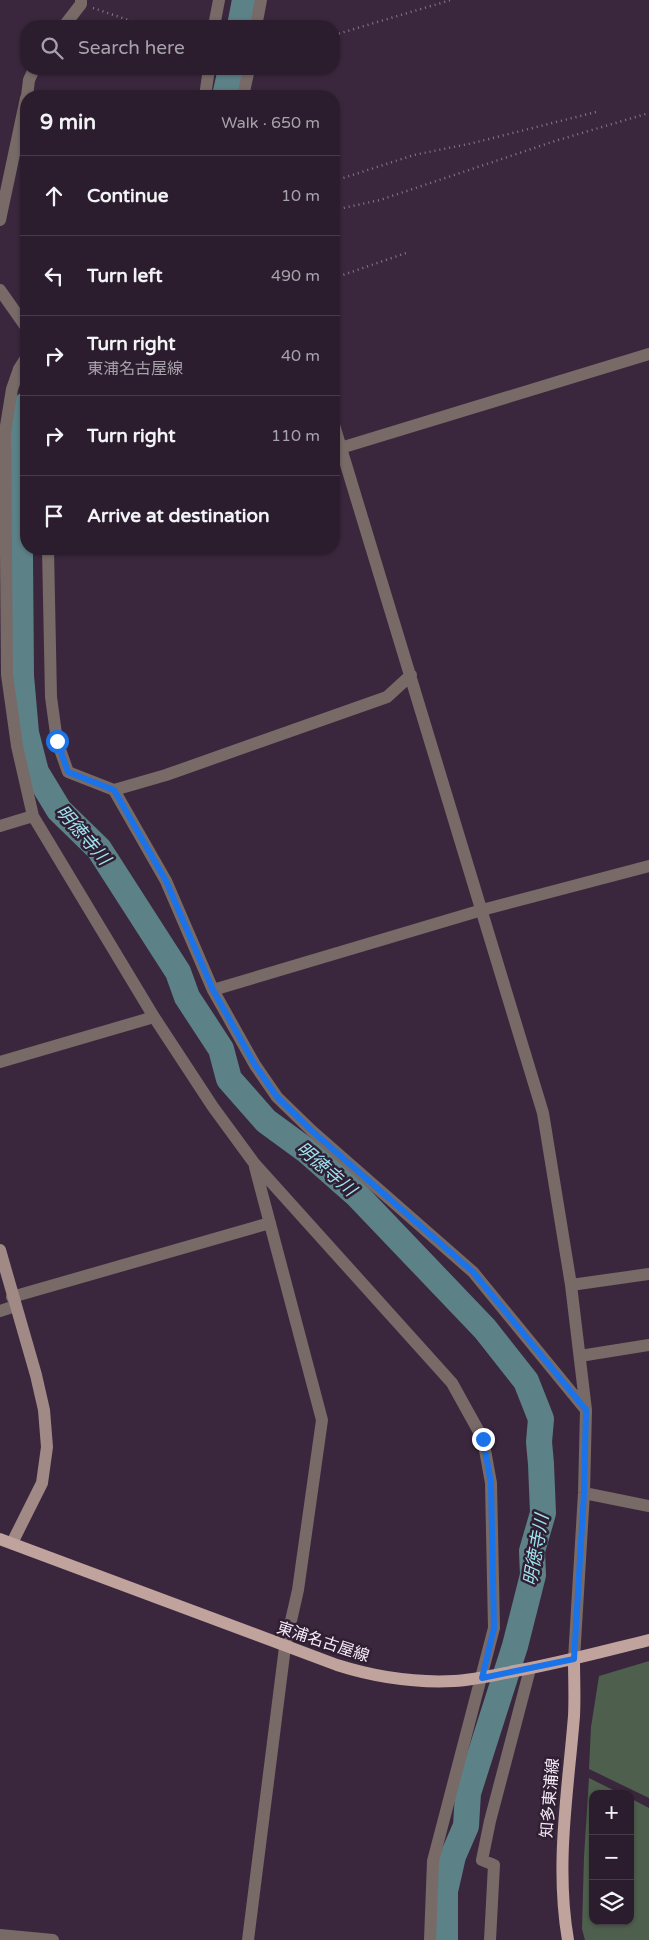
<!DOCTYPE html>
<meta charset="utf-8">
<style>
body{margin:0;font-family:"Varela Round","Noto Sans JP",sans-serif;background:#342636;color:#f1f3f6}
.controls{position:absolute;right:15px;bottom:15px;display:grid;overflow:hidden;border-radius:10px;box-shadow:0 1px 4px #0004}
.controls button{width:45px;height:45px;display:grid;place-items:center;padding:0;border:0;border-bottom:1px solid #483b4a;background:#2c1d2e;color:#f1f3f6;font:25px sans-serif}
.stop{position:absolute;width:15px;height:15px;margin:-11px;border:4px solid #1a73e8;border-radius:50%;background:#fff}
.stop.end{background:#1a73e8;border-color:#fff;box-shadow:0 1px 5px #0008}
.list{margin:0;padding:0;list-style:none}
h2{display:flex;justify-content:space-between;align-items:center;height:65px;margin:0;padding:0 20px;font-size:21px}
h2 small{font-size:16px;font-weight:400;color:#a6a2aa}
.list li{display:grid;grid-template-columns:32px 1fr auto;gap:15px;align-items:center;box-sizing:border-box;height:80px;padding:0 20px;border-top:1px solid #483b4a}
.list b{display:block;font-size:19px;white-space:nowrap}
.list p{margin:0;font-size:16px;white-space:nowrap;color:#a6a2aa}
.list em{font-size:16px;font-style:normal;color:#a6a2aa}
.icon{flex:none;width:28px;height:28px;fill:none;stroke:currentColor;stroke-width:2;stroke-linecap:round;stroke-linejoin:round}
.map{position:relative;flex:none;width:649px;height:1940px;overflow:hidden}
.search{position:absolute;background:#2c1d2e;box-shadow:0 1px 4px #0004;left:20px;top:20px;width:320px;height:55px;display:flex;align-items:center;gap:12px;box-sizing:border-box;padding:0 18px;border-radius:20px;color:#a6a2aa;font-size:19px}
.panel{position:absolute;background:#2c1d2e;box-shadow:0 1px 4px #0004;left:20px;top:90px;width:320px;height:465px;border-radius:20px}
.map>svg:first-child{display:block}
</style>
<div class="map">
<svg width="649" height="1940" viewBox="0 0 649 1940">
<rect width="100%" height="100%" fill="#3a273d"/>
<path fill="#4e5f4d" d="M649,1661v137l-60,-29 2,-42 8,-51z
M589,1778l32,16h-28v127h37v-123l19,10v132h-64l-3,-11 2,-72z"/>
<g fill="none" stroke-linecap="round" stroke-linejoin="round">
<path stroke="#5c8187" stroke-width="26" d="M240,26l5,-26
M225,96l6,-27
M26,405l-2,3 -5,31 2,237 5,57 10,39 23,38 40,39 79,123 9,25 34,52 8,30 37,42 41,30 50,44 128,134 41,52 15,38 -2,23 2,22 2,49 -11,38 1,24 -18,71 -47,147 -2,33 -13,30 -8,35v49"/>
<path stroke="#89798b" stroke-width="2.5" stroke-dasharray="1 4" stroke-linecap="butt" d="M93,8l53,18
M334,35l117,-35
M334,181l80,-26 59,-12 123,-31
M334,210l46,-10 175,-59 94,-28
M334,278l75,-26"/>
<path stroke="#786a67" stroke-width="12" d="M64,26l17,-22v-4
M214,26l5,-26
M256,26l5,-26
M27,96l2,-16 5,-11
M205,96l4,-27
M243,96l6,-27
M0,220l26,-122
M0,290l26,37
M26,358l-7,11 -7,20 -7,43 2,243 10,71 16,70 121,201 59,90 41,56 198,220 31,56 8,44 3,145 -61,233 -3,79
M334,425l209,688 28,172 15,125 -2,83 -10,166
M334,450l315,-96
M48,549l3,148 6,44 11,31 46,18 52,-15 221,-78 24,-22
M114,790l52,91 47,109 42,75 22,32 35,34 161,141 113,138
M0,826l33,-10
M213,990l269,-80 167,-44
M0,1062l154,-45
M571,1285l78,-11
M12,1297l258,-74
M0,1311l15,-5
M580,1356l69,-11
M584,1493l65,13
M0,1935l53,5
M248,1940l37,-293 13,-57 24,-170 -67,-253
M490,1940l4,-75 -12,-5 8,-39 40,-152"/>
<path stroke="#a18a86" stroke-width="12" d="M0,1250l36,125 8,35 3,37 -5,36 -30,60"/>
<path stroke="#c1a39e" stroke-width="12" d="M0,1539l337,126c38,12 77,18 117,16 20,-1 41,-6 61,-10 45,-8 89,-20 134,-31
M568,1940c-13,-75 0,-149 6,-224 1,-19 0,-38 0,-57"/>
</g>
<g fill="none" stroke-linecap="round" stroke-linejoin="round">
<path stroke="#1a73e8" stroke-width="6" d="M57,741l11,31 46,18 52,91 47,109 42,75 22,32 35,34 161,141 113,138 -2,83 -10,166 -92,19 12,-50 -3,-145 -8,-44"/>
</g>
<g text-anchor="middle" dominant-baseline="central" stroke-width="5" stroke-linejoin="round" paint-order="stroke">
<g font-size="16" fill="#f6eaf8" stroke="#301e33">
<text transform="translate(323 1642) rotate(18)">東浦名古屋線</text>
<text transform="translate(550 1798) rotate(-85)">知多東浦線</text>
</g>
<g font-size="18" font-style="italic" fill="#9ee5f0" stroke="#301e33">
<text transform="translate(83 835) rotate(49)">明徳寺川</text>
<text transform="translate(326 1169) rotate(41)">明徳寺川</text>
<text transform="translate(536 1550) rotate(-80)">明徳寺川</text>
</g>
</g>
</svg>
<div class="controls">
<button>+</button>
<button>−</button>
<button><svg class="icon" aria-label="layers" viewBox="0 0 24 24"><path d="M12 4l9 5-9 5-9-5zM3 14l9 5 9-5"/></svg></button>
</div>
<div class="stop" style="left:57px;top:741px"></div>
<div class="stop end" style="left:483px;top:1439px"></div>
<div class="search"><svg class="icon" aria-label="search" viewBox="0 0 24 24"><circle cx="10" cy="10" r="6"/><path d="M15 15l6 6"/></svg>Search here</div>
<section class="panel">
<h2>9 min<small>Walk · 650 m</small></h2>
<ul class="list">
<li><svg class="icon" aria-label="ahead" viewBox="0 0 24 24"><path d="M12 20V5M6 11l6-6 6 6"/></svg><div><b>Continue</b></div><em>10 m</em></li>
<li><svg class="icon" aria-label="left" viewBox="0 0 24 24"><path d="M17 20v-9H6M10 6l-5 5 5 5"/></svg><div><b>Turn left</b></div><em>490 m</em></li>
<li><svg class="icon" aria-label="right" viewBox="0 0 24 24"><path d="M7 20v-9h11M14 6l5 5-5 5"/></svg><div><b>Turn right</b><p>東浦名古屋線</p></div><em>40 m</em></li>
<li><svg class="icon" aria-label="right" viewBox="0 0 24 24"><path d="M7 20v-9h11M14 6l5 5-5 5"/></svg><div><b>Turn right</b></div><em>110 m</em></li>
<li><svg class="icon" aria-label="arrive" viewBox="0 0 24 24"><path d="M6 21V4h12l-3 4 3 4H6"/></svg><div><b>Arrive at destination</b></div></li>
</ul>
</section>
</div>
